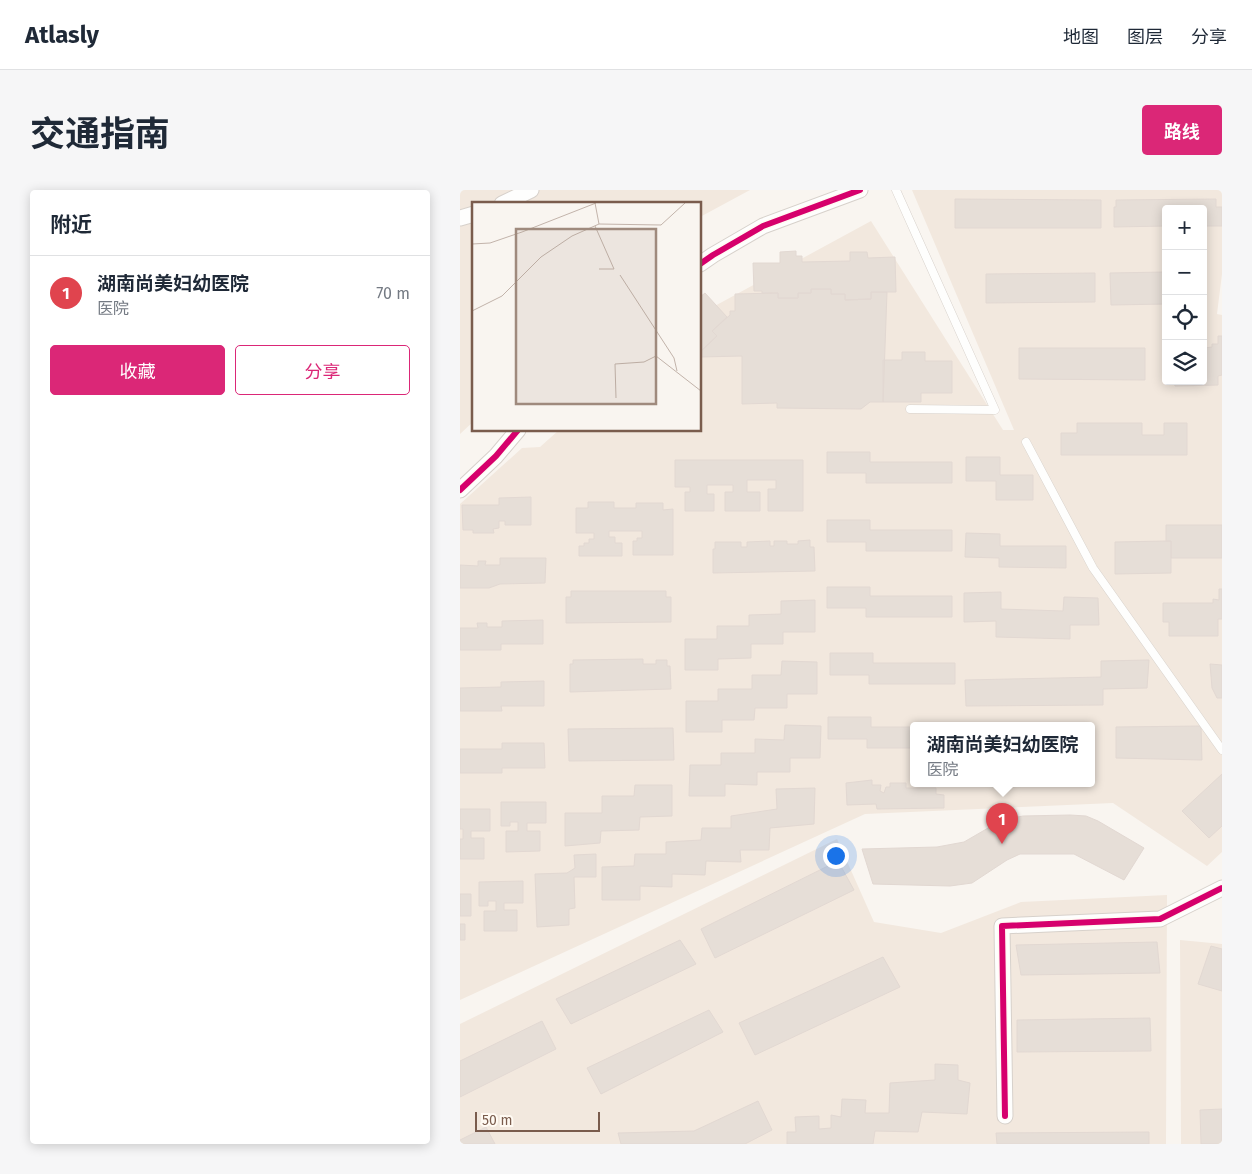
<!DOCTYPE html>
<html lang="zh">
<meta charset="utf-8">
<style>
body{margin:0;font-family:"Fira Sans","Noto Sans SC",sans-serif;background:#f6f6f7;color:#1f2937}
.controls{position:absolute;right:15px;top:15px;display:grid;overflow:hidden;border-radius:5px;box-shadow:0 2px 12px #0003}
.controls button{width:45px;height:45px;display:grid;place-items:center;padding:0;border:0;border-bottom:1px solid #e0e1e3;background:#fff;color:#1f2937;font:25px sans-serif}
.scale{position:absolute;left:15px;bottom:12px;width:125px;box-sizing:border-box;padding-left:5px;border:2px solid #7a5c4d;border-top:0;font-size:14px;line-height:18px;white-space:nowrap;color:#7a5c4d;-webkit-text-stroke:4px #fffaf3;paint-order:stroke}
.you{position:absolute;left:375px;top:665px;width:18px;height:18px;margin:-12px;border:4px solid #fff;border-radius:50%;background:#1a73e8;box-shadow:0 0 0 8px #1a73e833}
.badge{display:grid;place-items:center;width:32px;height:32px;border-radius:50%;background:#db2777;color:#fff;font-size:16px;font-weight:700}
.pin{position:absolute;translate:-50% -41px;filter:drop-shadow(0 1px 2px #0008)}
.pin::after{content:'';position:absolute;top:26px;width:18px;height:15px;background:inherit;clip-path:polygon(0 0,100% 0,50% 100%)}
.popup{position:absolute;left:450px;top:532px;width:185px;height:65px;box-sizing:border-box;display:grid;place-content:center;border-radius:5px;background:#fff;filter:drop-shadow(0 1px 4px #0005);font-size:16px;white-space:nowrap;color:#747a83}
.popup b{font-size:19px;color:#1f2937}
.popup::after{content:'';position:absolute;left:50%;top:100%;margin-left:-10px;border:10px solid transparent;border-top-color:#fff}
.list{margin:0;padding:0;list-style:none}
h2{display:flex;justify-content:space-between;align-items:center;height:65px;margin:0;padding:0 20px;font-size:21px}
h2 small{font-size:16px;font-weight:400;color:#747a83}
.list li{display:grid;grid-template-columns:32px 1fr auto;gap:15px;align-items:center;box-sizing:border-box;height:75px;padding:0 20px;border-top:1px solid #e0e1e3}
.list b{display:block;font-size:19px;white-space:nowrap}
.list p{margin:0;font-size:16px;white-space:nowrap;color:#747a83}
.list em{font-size:16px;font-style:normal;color:#747a83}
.actions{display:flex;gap:10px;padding:15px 20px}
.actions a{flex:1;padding:11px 0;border:1px solid #db2777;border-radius:5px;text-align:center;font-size:18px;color:#db2777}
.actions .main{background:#db2777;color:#fff}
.icon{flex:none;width:28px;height:28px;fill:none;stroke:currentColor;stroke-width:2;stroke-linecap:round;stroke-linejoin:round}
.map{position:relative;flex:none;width:762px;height:954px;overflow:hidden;border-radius:5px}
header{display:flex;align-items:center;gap:30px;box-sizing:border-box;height:70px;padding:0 25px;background:#fff;border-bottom:1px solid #e0e1e3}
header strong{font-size:24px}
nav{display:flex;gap:28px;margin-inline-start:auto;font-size:18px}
.intro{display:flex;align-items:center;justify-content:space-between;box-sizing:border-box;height:120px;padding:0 30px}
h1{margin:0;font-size:35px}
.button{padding:12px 22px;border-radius:5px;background:#db2777;color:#fff;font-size:18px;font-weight:700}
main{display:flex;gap:30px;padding:0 30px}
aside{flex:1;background:#fff;border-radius:5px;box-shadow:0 2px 12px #0003}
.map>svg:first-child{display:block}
</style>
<header>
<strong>Atlasly</strong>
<nav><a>地图</a><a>图层</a><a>分享</a></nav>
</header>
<div class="intro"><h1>交通指南</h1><a class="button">路线</a></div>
<main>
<aside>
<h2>附近<small></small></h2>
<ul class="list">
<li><span class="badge" style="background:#e0444e">1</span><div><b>湖南尚美妇幼医院</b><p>医院</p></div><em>70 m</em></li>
</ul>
<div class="actions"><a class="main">收藏</a><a>分享</a></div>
</aside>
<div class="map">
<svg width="762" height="954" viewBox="0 0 762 954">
<rect width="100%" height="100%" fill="#f9f5f0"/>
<path fill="#f2e8de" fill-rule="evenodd" d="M0,0h290l-50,27v-13h-226v217l-14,13z
M452,0h310v84l-5,40 5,1v537l-15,14 -94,-63 -248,11 -405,186v-496l62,-56 18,-1 19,-17h141v-116l171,-93 132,209h11zM706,19h37v172h-37zM453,535h178v58h-178z
M377,649l37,83 67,11 80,-31 146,-7 -1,249h-706v-120z
M720,750l42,4v200h-41z"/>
<path fill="#e6ded7" stroke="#e2d8d2" d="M495,9l146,1v28h-146z
M756,9v8h6v19h-19v-17h-37v17l-52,1v-20h2v-7z
M336,61v5h6v6l48,-1v-9h17l1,6 27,-1 1,35h-25v7l-26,1v-6h-14v-5h-20v4h-13v5h-20v-5h-16v-2h-8l-1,-28h27v-11z
M706,82v32l-55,1 -1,-32z
M635,83v29l-109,1v-29z
M351,99h20v5h14v6l26,-1v-7h16l-4,110h-13l-9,7 -84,-1v-5l-35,1v-48l-42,1v-5l17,-16 -5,-5 18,-16v-4h5v-17l43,-1v5h20v-5h13z
M245,103l22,24 -15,14 5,5 -17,16v-55z
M758,146h4v39l-4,1v9l-43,1 -1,-5h29v-27h3l-1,-6 7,-1v-3h6z
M559,158h126v32l-126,-1z
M442,162h23v9h27v32h-31v9h-38v-42h19z
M617,233h65v12h22v-12h23v32h-126v-22h16z
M367,262h43v10h82v21h-86v-10h-39z
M506,267h34v18h33v25h-37v-19h-30z
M215,270h128v51h-35v-22h8v-9h-29v12h13v19h-35v-19h8v-7h-26v9h7v17h-29v-19h5v-5h-15z
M71,307v28h-26v-4h-6v7l-6,1 1,4h-21v-3h-10l-1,-25h37v-7z
M128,312h26v6h22v-5h27v7l10,-1v46h-40v-14h4v-3h5v-7h-33v6h6v6h7v13h-43v-10h5v-3h5v-4h5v-6h-18v-25h12z
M367,330h43v10h82v21h-86v-9h-39z
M706,335h56v33h-51v-17h-5z
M506,343l34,1v12h66v22l-67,-1v-9l-34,-1z
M350,350v7h4l1,24 -102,2v-24h2v-7h26v5h6v-5l23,-1v5h4v-5h13v3h11v-3z
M706,351h5v32l-56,1v-32z
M40,368h46l-1,25 -45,1 -11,4h-29v-23l18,1v-5h8l-1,4h15z
M367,397h43v9h82v21h-86v-9h-39z
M759,399h3v30h-4v17h-49v-14h-6v-19h50v-4l6,1z
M111,401h95v6h5v25l-105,1v-26h5z
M541,402v17l62,2 1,-14 34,1 1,27h-29v14l-74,-2v-16l-32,1v-29z
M355,410v32h-32v12h-32v14l-33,1v11h-33v-31h32v-13h32v-11l32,-1v-13z
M83,430v24h-42v6h-41v-22h18l-1,-5h10v4h15v-6z
M370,463h43v10h82v21h-86v-9h-39z
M183,469v5h13v-4h11v6h3l1,23 -101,3v-28h3v-4z
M689,470l-2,28 -44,1v16l-137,1 -1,-26 136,-3v-16z
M322,471l35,1v32h-30v14h-32l-1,12h-32v12h-36v-31h32v-12h34v-14h29z
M750,474l12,1v33h-5l-5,-10z
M84,491v25h-43l1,5h-42v-23l41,-1v-5z
M368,527h43v10h42v21h-46v-9h-39z
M325,535l36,1 -1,32h-30v14h-33v13l-32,-1v12h-36l1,-31h31v-12h34v-14l29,1z
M741,536l1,34 -86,-2v-31z
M213,538l1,32 -105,1 -1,-32z
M42,553h42l1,25h-43v5h-42v-24h42z
M762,584v52l-13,12 -27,-27z
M412,590v5h9l-1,6 4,2 2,-6h4v-4h16v5h30v6l8,1v13l-67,1 -1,-5 -29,1 -1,-22z
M175,595h37v31l-32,1 -1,13 -38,1 -1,12 -35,3v-33h37v-17h32z
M355,598l-1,36 -44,4 -1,22h-29l1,12 -35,-1 -1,14 -33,-1v13l-32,-1v14h-38v-33l32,-1 1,-12h31v-12l35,-2 1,-12h29v-12l46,-7 -1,-20z
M41,612h45v21h-19v8h13v20l-34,1v-21h12v-9h-8v4h-9z
M0,619h30v22h-19v7h13v21h-24v-20h3v-10h-3z
M610,625l16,1 12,5 46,27 -20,32 -50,-26h-54l-13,6 -35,23 -22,3 -77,-2 -11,-35 75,-2 27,-5 38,-22 21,-4z
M136,664v23h-22l1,31 -6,1v16l-32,2 -2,-53 32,-1 8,-5 -1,-13z
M378,671l16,29 -139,68 -14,-29z
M63,691v22h-19v7h13v21h-33v-20h12v-10h-8v5h-9v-24z
M0,704h11v22h-11z
M0,734h5v16h-5z
M220,750l16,24 -125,60 -15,-25z
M697,752l3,31 -139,2 -5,-30z
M751,756l11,3v42l-24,-7z
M423,767l17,30 -145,68 -16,-32z
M249,820l14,22 -122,62 -14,-26z
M690,828l1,33 -134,1v-32z
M82,831l14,28 -96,48v-36z
M475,874l23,1v15l12,3 -3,31 -45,-2 -4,20 -43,-1 -2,13h-86v-12h9l-1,-15 24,-1v13l12,-1v-13l10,2 1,-18 24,1 -1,13h24l1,-30 45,-3z
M298,911l14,29 -27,14h-124l-3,-11 76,-2z
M762,919v35h-21l-1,-34z
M26,937l9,17h-35v-4z
M689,942v12h-152l-1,-11z"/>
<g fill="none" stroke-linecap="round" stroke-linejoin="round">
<g stroke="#d7d1cb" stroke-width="9">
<path id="lane" d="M436,0l99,220 -85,-1
M566,252l67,126 129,182"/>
</g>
<g stroke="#d7d1cb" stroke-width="17">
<path id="street" d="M42,14l29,-14
M0,28l14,-4
M240,74l13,-9 50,-29 97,-36
M0,300l36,-34 22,-26
M545,926l-3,-190 158,-7 62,-31"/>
</g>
<use href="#lane" stroke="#fefefd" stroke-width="8"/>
<use href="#street" stroke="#fefefd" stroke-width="15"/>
<g stroke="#fffaf3" stroke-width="9">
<path id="cycleway" d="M240,74l13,-9 50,-29 97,-36
M0,300l36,-34 22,-26
M545,926l-3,-190 158,-7 62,-31"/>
</g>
<use href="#cycleway" stroke="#d6006c" stroke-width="6"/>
</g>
<g transform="translate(12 12)">
<rect width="229" height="229" fill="#f9f5f0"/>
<path fill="none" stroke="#c2b3aa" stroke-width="1" d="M123,1l4,21M123,24l19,43h-15M0,42l18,-1 32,-11 74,-29M148,73l54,83 3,13M0,109l30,-15 39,-39 31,-21 27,-12 62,1 24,-22M144,196l-1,-34 29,-2 12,-6 45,35"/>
<path fill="#9f8a7d" fill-opacity="0.15" stroke="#9f8a7d" stroke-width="2.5" d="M44,27h140v175h-140z"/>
<rect width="229" height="229" fill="none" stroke="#7a5c4d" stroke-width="2.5"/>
</g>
</svg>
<div class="controls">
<button>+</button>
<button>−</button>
<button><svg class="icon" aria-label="locate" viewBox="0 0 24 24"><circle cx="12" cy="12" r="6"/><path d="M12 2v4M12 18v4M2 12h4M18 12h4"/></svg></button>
<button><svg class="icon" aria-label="layers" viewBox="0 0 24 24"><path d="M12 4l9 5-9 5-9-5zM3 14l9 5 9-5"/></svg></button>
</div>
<div class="scale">50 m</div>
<div class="you"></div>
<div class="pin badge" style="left:542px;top:654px;background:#e0444e">1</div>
<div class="popup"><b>湖南尚美妇幼医院</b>医院</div>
</div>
</main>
